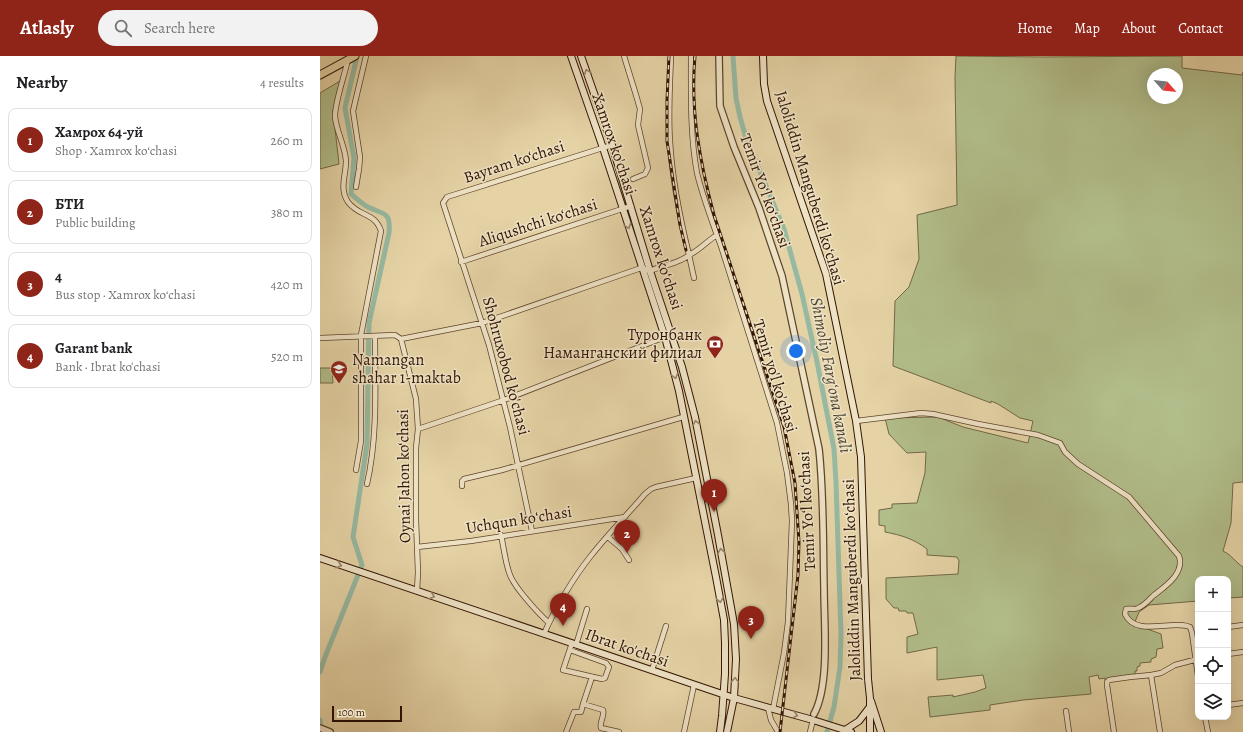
<!DOCTYPE html>
<meta charset="utf-8">
<style>
body{margin:0;font-family:Alegreya,serif;background:#f2f2f2;color:#202124}
.controls{position:absolute;right:12px;bottom:12px;display:grid;overflow:hidden;border-radius:8px;box-shadow:0 4px 16px #0002}
.controls button{width:36px;height:36px;display:grid;place-items:center;padding:0;border:0;border-bottom:1px solid #e0e0e0;background:#fff;color:#202124;font:20px sans-serif}
.compass{position:absolute;left:827px;top:12px;width:36px;height:36px;border-radius:50%;background:#fff;box-shadow:0 4px 16px #0002;rotate:117deg}
.scale{position:absolute;left:12px;bottom:10px;width:70px;box-sizing:border-box;padding-left:4px;border:2px solid #321402;border-top:0;font-size:11px;line-height:14px;white-space:nowrap;color:#321402;-webkit-text-stroke:3px #eee2c5;paint-order:stroke}
.you{position:absolute;left:476px;top:295px;width:14px;height:14px;margin:-10px;border:3px solid #fff;border-radius:50%;background:#1a73e8;box-shadow:0 0 0 6px #1a73e833}
.badge{display:grid;place-items:center;width:26px;height:26px;border-radius:50%;background:#8f2418;color:#fff;font-size:13px;font-weight:700}
.pin{position:absolute;translate:-50% -33px;filter:drop-shadow(0 1px 2px #0008)}
.pin::after{content:'';position:absolute;top:21px;width:14px;height:12px;background:inherit;clip-path:polygon(0 0,100% 0,50% 100%)}
.list{margin:0;padding:0;list-style:none}
h2{display:flex;justify-content:space-between;align-items:center;height:52px;margin:0;padding:0 16px;font-size:17px}
h2 small{font-size:13px;font-weight:400;color:#757577}
.list li{display:grid;grid-template-columns:26px 1fr auto;gap:12px;align-items:center;box-sizing:border-box;height:64px;margin:0 8px 8px;padding:0 8px;border:1px solid #e0e0e0;border-radius:8px}
.list b{display:block;font-size:15px;white-space:nowrap}
.list p{margin:0;font-size:13px;white-space:nowrap;color:#757577}
.list em{font-size:13px;font-style:normal;color:#757577}
.icon{flex:none;width:22px;height:22px;fill:none;stroke:currentColor;stroke-width:2;stroke-linecap:round;stroke-linejoin:round}
.map{position:relative;flex:none;width:923px;height:676px;overflow:hidden}
header{display:flex;align-items:center;gap:24px;box-sizing:border-box;height:56px;padding:0 20px;background:#8f2418;color:#fff}
header strong{font-size:19px}
nav{display:flex;gap:22px;margin-inline-start:auto;font-size:14px}
.search{width:280px;height:36px;background:#f2f2f2;display:flex;align-items:center;gap:10px;box-sizing:border-box;padding:0 14px;border-radius:22px;color:#757577;font-size:15px}
main{display:flex}
aside{flex:1;background:#fff}
.map>svg:first-child{display:block}
</style>
<header>
<strong>Atlasly</strong>
<div class="search"><svg class="icon" aria-label="search" viewBox="0 0 24 24"><circle cx="10" cy="10" r="6"/><path d="M15 15l6 6"/></svg>Search here</div>
<nav><a>Home</a><a>Map</a><a>About</a><a>Contact</a></nav>
</header>
<main>
<aside>
<h2>Nearby<small>4 results</small></h2>
<ul class="list">
<li><span class="badge">1</span><div><b>Хамрох 64-уй</b><p>Shop · Xamrox koʻchasi</p></div><em>260 m</em></li>
<li><span class="badge">2</span><div><b>БТИ</b><p>Public building</p></div><em>380 m</em></li>
<li><span class="badge">3</span><div><b>4</b><p>Bus stop · Xamrox koʻchasi</p></div><em>420 m</em></li>
<li><span class="badge">4</span><div><b>Garant bank</b><p>Bank · Ibrat ko'chasi</p></div><em>520 m</em></li>
</ul>
</aside>
<div class="map">
<svg width="923" height="676" viewBox="0 0 923 676">
<rect width="100%" height="100%" fill="#e5d3a6"/>
<filter id="stains"><feTurbulence type="fractalNoise" baseFrequency=".005" numOctaves="4"/><feColorMatrix values="0 0 0 0 .2 0 0 0 0 .09 0 0 0 0 .02 0 0 0 .5 -.17"/></filter>
<radialGradient id="worn" r=".72"><stop offset=".6" stop-color="#630" stop-opacity="0"/><stop offset="1" stop-color="#630" stop-opacity=".3"/></radialGradient>
<path fill="#b1bd8a" stroke="#726846" fill-rule="evenodd" d="M636,0l86,1 140,-1v12l60,7 1,-3v410l-10,1 -2,40 -8,28c10,5 12,11 20,16v30l-15,1v-19h-30v22l-49,4 -10,7 -5,12 27,10 2,14 -6,1 -1,8 -5,2v3l-11,1v3l-3,1v4h-2v3l-30,6v-2l-6,1 -1,-4 -9,2 2,17 -68,6 -33,5v5l-60,7 -2,-20 25,-2v2l22,-5 11,-4 -3,-13 -46,5v-33l-30,6v-16l11,-3 -5,-21h-6l-1,-2h-7l-1,-3h-4l-8,-9v-21l72,-4 1,-13 -2,-4 -30,-2v-6c-13,-10 -26,-14 -42,-17v-6l-6,-1v-15l13,-2v-4l25,-1 8,-30 1,-21 -19,1 -18,-19 -4,-16 53,-1 25,10 65,16 5,-22 -13,-3 -22,-14 -7,-3v2l-98,-37 2,-65 14,-14 10,-28 -2,-44 40,-10 -2,-128zM833,18h24v24h-24z
M20,25l-7,30 6,53 -19,5v-76z
M0,312h12l1,15h-13z"/>
<g fill="none" stroke-linecap="round" stroke-linejoin="round">
<path stroke="#97b9a2" stroke-width="5" d="M413,0l3,42 4,19 6,21 38,91 18,65 15,68 17,87 2,33 5,152 -1,33 -6,40 -7,25
M0,616l5,-15 37,-92 -9,-28 14,-93 2,-121 20,-90c2,-22 -5,-18 -21,-26 -6,-3 -12,-9 -17,-13l3,-36 -9,-50 12,-52
M0,664l1,12"/>
<g stroke="#5f442b" stroke-width="6">
<path id="minor" d="M304,0l12,39 4,14 -2,16 10,43 -3,6 -12,5
M371,0c0,38 -1,79 6,117 6,25 15,48 24,73l56,177 10,50 4,31 1,17 -4,101 -4,31 -11,56
M28,3c-3,15 -13,43 -13,57 1,15 10,29 11,45 0,14 -7,28 2,41 11,15 27,10 33,29l-20,104v106l-5,29
M36,131l3,-18 1,-12 -7,-46 13,-55
M141,206l170,-56
M374,222l-5,-23c11,-5 18,-14 28,-20
M0,282l75,-3 6,4
M81,283l81,-16 159,-55 9,3c12,-6 29,-7 39,-16 -9,-37 -17,-75 -19,-114 -2,-28 0,-57 1,-85
M81,283l15,60 2,30 -2,19v72l2,52 -1,19
M536,365l65,-8 12,1 45,10 60,11 22,8 5,9 13,12 51,33 50,59c6,18 -15,31 -26,40 -4,4 -9,10 -15,12 -3,2 -8,0 -12,1l-1,5c11,24 48,5 65,13l2,6 6,43
M98,373l86,-29 161,-63
M47,428c11,-48 8,-99 8,-148
M142,430v-5l2,-2 38,-9 181,-53
M212,475l-22,-104 -21,-82 -46,-142 4,-6 165,-52
M181,479c3,13 4,27 9,40 5,13 28,38 39,48
M288,481l14,12 7,11
M97,491l54,-6 154,-24
M908,571l15,-2
M224,578c10,-24 30,-57 46,-77 17,-22 37,-42 55,-63l6,-5 5,-2 40,-9
M256,589l11,-36
M250,594l36,13 3,4 -4,11 -3,1 -39,-9 9,-27
M908,598l15,-2
M332,614l14,-44
M831,619l9,57
M272,621l-9,27 20,6c2,6 -4,12 -2,18l18,4
M908,649l15,-2
M448,652l3,12 7,12
M746,655l3,21
M885,661l3,15
M246,676l8,-20h7l2,-8
M364,676l10,-47
M490,676l3,-12
M794,676l-7,-47v-3l2,-2 21,-3 21,-2 10,-2 14,-8 23,-6"/>
</g>
<g stroke="#5f442b" stroke-width="8">
<path id="tertiary" d="M399,0l1,50 14,41 25,61 23,68 37,173c5,47 4,93 5,139 0,35 6,97 -10,126
M0,672l10,4"/>
</g>
<g stroke="#321402" stroke-width="8">
<path id="secondary" d="M251,0l32,92 62,189 14,54 37,186 8,43 1,23v31l-3,42 -2,16
M261,0l31,89 38,126 32,96 13,50 23,118 16,89 2,35 -2,39 -7,34
M443,0l1,28 3,17 59,173 30,147 5,36 7,222 2,19v34
M0,502l414,140 79,22 38,12
M551,645l10,31
M525,674l14,-9 10,-13"/>
</g>
<g stroke="#321402" stroke-width="9">
<path id="primary" d="M0,19l35,-19"/>
</g>
<use href="#minor" stroke="#eee2c5" stroke-width="4.5"/>
<use href="#tertiary" stroke="#eee2c5" stroke-width="5.5"/>
<use href="#secondary" stroke="#eee2c5" stroke-width="6"/>
<use href="#primary" stroke="#e5d3a6" stroke-width="7"/>
<g stroke="#321402" stroke-width="3">
<path id="rail" d="M349,0l-2,44v41l13,84 6,25
M375,0c-5,54 5,107 19,159l70,212 11,56 4,59 -1,33 -18,157"/>
</g>
<use href="#rail" stroke="#eee2c5" stroke-width="1.5" stroke-dasharray="4.5" stroke-linecap="butt"/>
</g>
<defs><path id="oneway-chevron" d="M-2-3.5L2.5 0L-2 3.5" fill="none" stroke-width="1.6" stroke-linecap="round" stroke-linejoin="round"/></defs>
<g stroke="#99856d">
<use href="#oneway-chevron" transform="translate(267 16) rotate(-110)"/>
<use href="#oneway-chevron" transform="translate(308 170) rotate(72)"/>
<use href="#oneway-chevron" transform="translate(355 320) rotate(75)"/>
<use href="#oneway-chevron" transform="translate(376 367) rotate(-101)"/>
<use href="#oneway-chevron" transform="translate(401 495) rotate(-100)"/>
<use href="#oneway-chevron" transform="translate(19 509) rotate(18)"/>
<use href="#oneway-chevron" transform="translate(112 540) rotate(19)"/>
<use href="#oneway-chevron" transform="translate(400 544) rotate(80)"/>
<use href="#oneway-chevron" transform="translate(415 624) rotate(-88)"/>
<use href="#oneway-chevron" transform="translate(475 659) rotate(15)"/>
</g>
<defs>
<g id="bank-pin" transform="scale(0.9)"><path d="M0 17L-7.5 6A9.5 9.5 0 1 1 7.5 6Z" fill="#8f2418" stroke="#eee2c5"/><path d="M-6-4H6V4H-6ZM0-2.3a2.3 2.3 0 1 0 0 4.6a2.3 2.3 0 1 0 0-4.6Z" fill="#fff"/></g>
<g id="school-pin" transform="scale(0.9)"><path d="M0 17L-7.5 6A9.5 9.5 0 1 1 7.5 6Z" fill="#8f2418" stroke="#eee2c5"/><path d="M0-5L7-2L0 1L-7-2ZM-4 1L0 2.5L4 1V4Q0 6-4 4Z" fill="#fff"/></g>
</defs>
<g fill-rule="evenodd">
<use href="#bank-pin" x="395" y="288"/>
<use href="#school-pin" x="19" y="313"/>
</g>
<g text-anchor="middle" dominant-baseline="central" stroke-width="3" stroke-linejoin="round" paint-order="stroke">
<g font-size="16" fill="#321402" stroke="#eee2c5">
<text transform="translate(294 88) rotate(71)">Xamrox ko'chasi</text>
<text transform="translate(194 106) rotate(-18)">Bayram ko‘chasi</text>
<text transform="translate(490 132) rotate(73)">Jaloliddin Manguberdi koʻchasi</text>
<text transform="translate(445 135) rotate(70)">Temir Yoʻl koʻchasi</text>
<text transform="translate(218 167) rotate(-18)">Aliqushchi ko‘chasi</text>
<text transform="translate(341 202) rotate(72)">Xamrox koʻchasi</text>
<text transform="translate(186 310) rotate(75)">Shohruxobod ko'chasi</text>
<text transform="translate(455 320) rotate(73)">Temir yo'l ko'chasi</text>
<text transform="translate(84 420) rotate(-91)">Oynai Jahon ko‘chasi</text>
<text transform="translate(487 455) rotate(-93)">Temir Yoʻl koʻchasi</text>
<text transform="translate(199 464) rotate(-9)">Uchqun koʻchasi</text>
<text transform="translate(532 524) rotate(-92)">Jaloliddin Manguberdi koʻchasi</text>
<text transform="translate(307 592) rotate(19)">Ibrat ko'chasi</text>
</g>
<g font-size="16" fill="#321402" stroke="#eee2c5" text-anchor="end">
<text x="382" y="279">Туронбанк<tspan x="382" dy="18">Наманганский филиал</tspan></text>
<text x="32" y="304" text-anchor="start">Namangan<tspan x="32" dy="18">shahar 1-maktab</tspan></text>
</g>
<g font-size="17" font-style="italic" fill="#504632" stroke="#eee2c5">
<text transform="translate(511 319) rotate(79)">Shimoliy Fargʻona kanali</text>
</g>
</g>
<rect width="100%" height="100%" filter="url(#stains)"/>
<rect width="100%" height="100%" fill="url(#worn)"/>
</svg>
<div class="controls">
<button>+</button>
<button>−</button>
<button><svg class="icon" aria-label="locate" viewBox="0 0 24 24"><circle cx="12" cy="12" r="6"/><path d="M12 2v4M12 18v4M2 12h4M18 12h4"/></svg></button>
<button><svg class="icon" aria-label="layers" viewBox="0 0 24 24"><path d="M12 4l9 5-9 5-9-5zM3 14l9 5 9-5"/></svg></button>
</div>
<svg class="compass" viewBox="-18 -18 36 36"><path d="M0-13l5 13h-10z" fill="#e53935"/><path d="M0 13l5-13h-10z" fill="#757577"/></svg>
<div class="scale">100 m</div>
<div class="you"></div>
<div class="pin badge" style="left:394px;top:456px">1</div>
<div class="pin badge" style="left:307px;top:497px">2</div>
<div class="pin badge" style="left:431px;top:583px">3</div>
<div class="pin badge" style="left:243px;top:570px">4</div>
</div>
</main>
